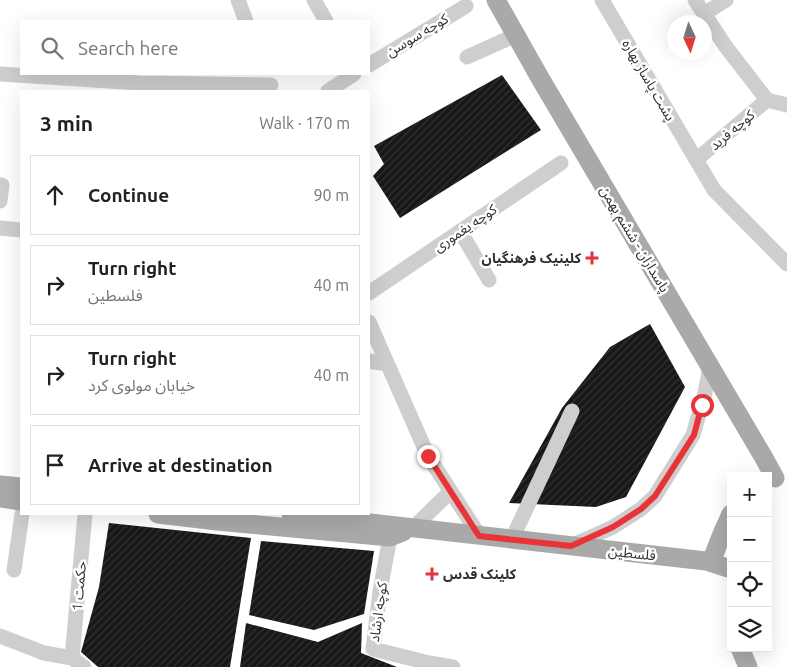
<!DOCTYPE html>
<meta charset="utf-8">
<style>
body{margin:0;font-family:Ubuntu,"Noto Sans Arabic",sans-serif;background:#f2f2f2;color:#202124}
.controls{position:absolute;right:15px;bottom:15px;display:grid;overflow:hidden;border-radius:0px;box-shadow:0 5px 20px #0002}
.controls button{width:45px;height:45px;display:grid;place-items:center;padding:0;border:0;border-bottom:1px solid #e0e0e0;background:#fff;color:#202124;font:25px sans-serif}
.compass{position:absolute;left:667px;top:15px;width:45px;height:45px;border-radius:50%;background:#fff;box-shadow:0 5px 20px #0002;rotate:176deg}
.stop{position:absolute;width:15px;height:15px;margin:-11px;border:4px solid #e83337;border-radius:50%;background:#fff}
.stop.end{background:#e83337;border-color:#fff;box-shadow:0 1px 5px #0008}
.list{margin:0;padding:0;list-style:none}
h2{display:flex;justify-content:space-between;align-items:center;height:65px;margin:0;padding:0 20px;font-size:21px}
h2 small{font-size:16px;font-weight:400;color:#757577}
.list li{display:grid;grid-template-columns:32px 1fr auto;gap:15px;align-items:center;box-sizing:border-box;height:80px;margin:0 10px 10px;padding:0 10px;border:1px solid #e0e0e0;border-radius:0px}
.list b{display:block;font-size:19px;white-space:nowrap}
.list p{margin:0;font-size:16px;white-space:nowrap;color:#757577}
.list em{font-size:16px;font-style:normal;color:#757577}
.icon{flex:none;width:28px;height:28px;fill:none;stroke:currentColor;stroke-width:2;stroke-linecap:round;stroke-linejoin:round}
.map{position:relative;flex:none;width:787px;height:667px;overflow:hidden}
.search{position:absolute;background:#fff;box-shadow:0 5px 20px #0002;left:20px;top:20px;width:350px;height:55px;display:flex;align-items:center;gap:12px;box-sizing:border-box;padding:0 18px;border-radius:0px;color:#757577;font-size:19px}
.panel{position:absolute;background:#fff;box-shadow:0 5px 20px #0002;left:20px;top:90px;width:350px;height:425px;border-radius:0px}
.map>svg:first-child{display:block}
</style>
<div class="map">
<svg width="787" height="667" viewBox="0 0 787 667">
<defs>
<pattern id="building-hatch" width="6" height="6" patternUnits="userSpaceOnUse" patternTransform="scale(1.25)"><rect width="6" height="6" fill="#181818"/><path d="M-1 1l2-2M0 6l6-6M5 7l2-2" fill="none" stroke="#313131"/></pattern>
</defs>
<rect width="100%" height="100%" fill="#fff"/>
<path fill="url(#building-hatch)" d="M502,75l39,55 -141,88 -27,-42 11,-12 -10,-18z
M650,324l35,63 -59,110 -30,10 -87,-4 53,-95 48,-61z
M109,523l142,15 -21,129h-132l-17,-15 18,-65z
M261,541l113,10 -10,63 -50,16 -65,-15z
M246,623l72,19 44,-19 -1,30 36,14h-157z"/>
<g fill="none" stroke-linecap="round" stroke-linejoin="round">
<path stroke="#cecece" stroke-width="15" d="M238,0l8,21
M314,0l12,21
M602,0l112,190 73,74
M695,0l31,47 41,53 20,5
M704,14l22,-14
M467,57l49,-22
M369,65l97,-59
M0,74l140,9 131,2
M328,91l26,-17
M696,160l71,-60
M0,185h2l-2,16
M0,228l21,2
M460,231l29,49
M369,293l192,-130
M369,322l59,134 51,79
M369,361l18,3
M391,526l-1,11 -10,54 -7,58 56,14 24,4
M413,528l37,-36
M512,539l60,-128
M571,546l42,-19 11,-7 17,-11 14,-13 38,-61 12,-42 5,-27
M14,570l8,-56
M0,636l44,17 28,5 12,9
M72,658l13,-144"/>
<path stroke="#a9a9a9" stroke-width="19" d="M496,0l44,78 224,380 11,20
M0,485l21,2
M0,498l21,3
M158,514l59,7 173,16 13,-5
M291,514l415,47 25,8
M711,562l11,-28 9,-20
M740,648l8,19"/>
</g>
<g fill="none" stroke-linecap="round" stroke-linejoin="round">
<path stroke="#e83337" stroke-width="6" d="M428,456l51,80 92,10 42,-19 11,-7 17,-11 14,-13 39,-61 8,-30"/>
</g>
<g fill="#e83337" stroke="#fff" stroke-width="2">
<path d="M589.5 250.5h5v5h5v5h-5v5h-5v-5h-5v-5h5z"/>
<path d="M429.5 566.5h5v5h5v5h-5v5h-5v-5h-5v-5h5z"/>
</g>
<g text-anchor="middle" dominant-baseline="central" stroke-width="5" stroke-linejoin="round" paint-order="stroke">
<g font-size="14" fill="#313131" stroke="#fff">
<text transform="translate(417 35) rotate(-31)">کوچه سوسن</text>
<text transform="translate(649 80) rotate(60)">پشت پاساژ بهاره</text>
<text transform="translate(732 130) rotate(-40)">کوچه فرید</text>
<text transform="translate(465 228) rotate(-34)">کوچه یغموری</text>
<text transform="translate(635 239) rotate(59)">پاسداران - ششم بهمن</text>
<text transform="translate(632 553) rotate(6)">فلسطین</text>
<text transform="translate(79 586) rotate(-85)">حکمت 1</text>
<text transform="translate(378 612) rotate(-82)">کوچه ارشاد</text>
</g>
<g font-size="14" font-weight="bold" fill="#313131" stroke="#fff" text-anchor="end">
<text x="581" y="258">کلینیک فرهنگیان</text>
<text x="443" y="574" text-anchor="start">کلینک قدس</text>
</g>
</g>
</svg>
<div class="controls">
<button>+</button>
<button>−</button>
<button><svg class="icon" aria-label="locate" viewBox="0 0 24 24"><circle cx="12" cy="12" r="6"/><path d="M12 2v4M12 18v4M2 12h4M18 12h4"/></svg></button>
<button><svg class="icon" aria-label="layers" viewBox="0 0 24 24"><path d="M12 4l9 5-9 5-9-5zM3 14l9 5 9-5"/></svg></button>
</div>
<svg class="compass" viewBox="-18 -18 36 36"><path d="M0-13l5 13h-10z" fill="#e53935"/><path d="M0 13l5-13h-10z" fill="#757577"/></svg>
<div class="stop" style="left:702px;top:405px"></div>
<div class="stop end" style="left:428px;top:456px"></div>
<div class="search"><svg class="icon" aria-label="search" viewBox="0 0 24 24"><circle cx="10" cy="10" r="6"/><path d="M15 15l6 6"/></svg>Search here</div>
<section class="panel">
<h2>3 min<small>Walk · 170 m</small></h2>
<ul class="list">
<li><svg class="icon" aria-label="ahead" viewBox="0 0 24 24"><path d="M12 20V5M6 11l6-6 6 6"/></svg><div><b>Continue</b></div><em>90 m</em></li>
<li><svg class="icon" aria-label="right" viewBox="0 0 24 24"><path d="M7 20v-9h11M14 6l5 5-5 5"/></svg><div><b>Turn right</b><p>فلسطین</p></div><em>40 m</em></li>
<li><svg class="icon" aria-label="right" viewBox="0 0 24 24"><path d="M7 20v-9h11M14 6l5 5-5 5"/></svg><div><b>Turn right</b><p>خیابان مولوی کرد</p></div><em>40 m</em></li>
<li><svg class="icon" aria-label="arrive" viewBox="0 0 24 24"><path d="M6 21V4h12l-3 4 3 4H6"/></svg><div><b>Arrive at destination</b></div></li>
</ul>
</section>
</div>
